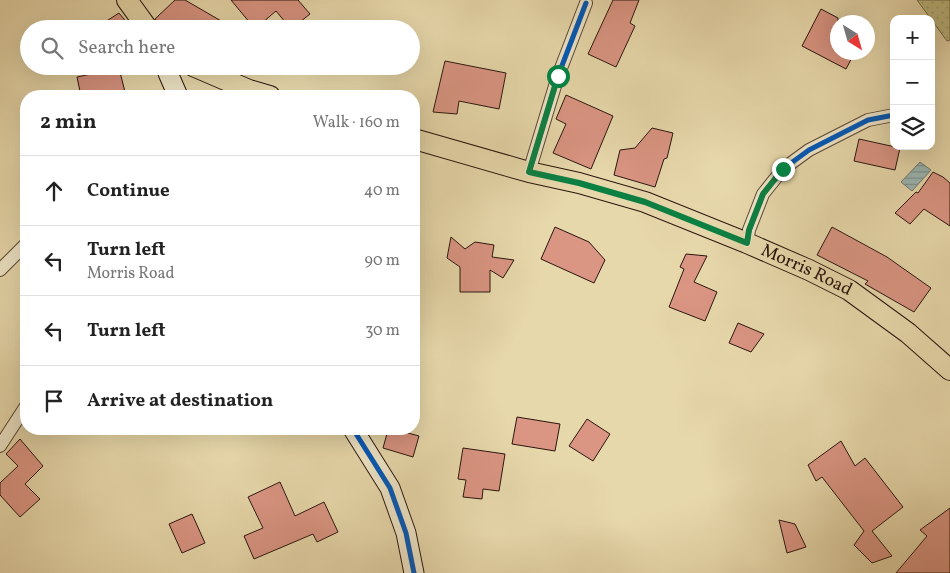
<!DOCTYPE html>
<meta charset="utf-8">
<style>
body{margin:0;font-family:Vollkorn,serif;background:#f6f6f6;color:#222}
.controls{position:absolute;right:15px;top:15px;display:grid;overflow:hidden;border-radius:10px;box-shadow:0 5px 20px #0002}
.controls button{width:45px;height:45px;display:grid;place-items:center;padding:0;border:0;border-bottom:1px solid #e0e0e0;background:#fff;color:#222;font:25px sans-serif}
.compass{position:absolute;left:830px;top:15px;width:45px;height:45px;border-radius:50%;background:#fff;box-shadow:0 5px 20px #0002;rotate:143deg}
.stop{position:absolute;width:15px;height:15px;margin:-11px;border:4px solid #0b8043;border-radius:50%;background:#fff}
.stop.end{background:#0b8043;border-color:#fff;box-shadow:0 1px 5px #0008}
.list{margin:0;padding:0;list-style:none}
h2{display:flex;justify-content:space-between;align-items:center;height:65px;margin:0;padding:0 20px;font-size:21px}
h2 small{font-size:16px;font-weight:400;color:#767676}
.list li{display:grid;grid-template-columns:32px 1fr auto;gap:15px;align-items:center;box-sizing:border-box;height:70px;padding:0 20px;border-top:1px solid #e0e0e0}
.list b{display:block;font-size:19px;white-space:nowrap}
.list p{margin:0;font-size:16px;white-space:nowrap;color:#767676}
.list em{font-size:16px;font-style:normal;color:#767676}
.icon{flex:none;width:28px;height:28px;fill:none;stroke:currentColor;stroke-width:2;stroke-linecap:round;stroke-linejoin:round}
.map{position:relative;flex:none;width:950px;height:573px;overflow:hidden}
.search{position:absolute;background:#fff;box-shadow:0 5px 20px #0002;left:20px;top:20px;width:400px;height:55px;display:flex;align-items:center;gap:12px;box-sizing:border-box;padding:0 18px;border-radius:28px;color:#767676;font-size:19px}
.panel{position:absolute;background:#fff;box-shadow:0 5px 20px #0002;left:20px;top:90px;width:400px;height:345px;border-radius:20px}
.map>svg:first-child{display:block}
</style>
<div class="map">
<svg width="950" height="573" viewBox="0 0 950 573">
<defs>
<pattern id="grass-dots" width="8" height="8" patternUnits="userSpaceOnUse" patternTransform="scale(1.25)"><rect width="8" height="8" fill="#bebc83"/><path d="M2 2h.1M6 6h.1" fill="none" stroke="#a3a170" stroke-width="1.8" stroke-linecap="round"/></pattern>
<pattern id="water-rules" width="6" height="5" patternUnits="userSpaceOnUse" patternTransform="scale(1.25)"><rect width="6" height="5" fill="#9bb7b5"/><path d="M0 2.5h6" fill="none" stroke="#7f9492"/></pattern>
</defs>
<rect width="100%" height="100%" fill="#e7d8ab"/>
<filter id="stains"><feTurbulence type="fractalNoise" baseFrequency=".004" numOctaves="4"/><feColorMatrix values="0 0 0 0 .2 0 0 0 0 .09 0 0 0 0 .02 0 0 0 .5 -.17"/></filter>
<radialGradient id="worn" r=".72"><stop offset=".6" stop-color="#630" stop-opacity="0"/><stop offset="1" stop-color="#630" stop-opacity=".3"/></radialGradient>
<path fill="url(#grass-dots)" stroke="#746948" d="M917,0h33v40l-3,1z"/>
<path fill="url(#water-rules)" stroke="#6e7772" d="M920,162l11,8 -19,21 -11,-9z"/>
<path fill="#da9583" stroke="#2a160e" d="M175,0h10l50,29h-75l-5,-10z
M231,0h67l12,14 -19,15 -15,-18 -21,18z
M613,0h26l-9,23 5,3 -19,41 -28,-13z
M821,9l17,9v34h17l-9,17 -44,-23z
M119,13l13,16h-38z
M445,61l61,12 -7,36 -40,-8 -2,13 -24,-2z
M119,68l7,28h-45l-4,-19z
M566,95l47,21 -22,53 -38,-16 13,-29 -10,-5z
M652,128l21,5 -6,25 -3,1 -9,28 -41,-12 6,-25 15,-2z
M859,139l41,9 -5,22 -41,-9z
M933,172l10,5 7,6v43l-26,-17 -14,15 -15,-11 21,-21 2,1z
M555,227l34,15 16,18 -11,23 -53,-24z
M832,227l55,30 44,31 -17,24 -49,-28 3,-3 -51,-26z
M451,237l14,12 10,-7 19,3 -2,12 22,3 -11,18 -13,-8v22h-30v-25l-13,-9z
M686,254l21,2 -13,26 23,10 -12,29 -36,-14 15,-38 -4,-2z
M738,323l26,11 -13,18 -22,-9z
M517,417l43,7 -5,27 -43,-7z
M587,419l23,15 -17,27 -24,-15z
M388,430l8,2 1,-2 22,6 -6,21 -30,-9z
M20,439l23,27 -18,18 15,15 -20,18 -20,-22v-12l18,-17 -12,-12z
M841,441l14,25 10,-8 38,49 -31,24 20,25 -20,7 -18,-18 10,-14 -42,-54 -6,4 -8,-16z
M463,448l42,6 -6,37 -16,-2 -1,10 -19,-2 3,-17 -8,-1z
M280,482l15,34 29,-14 14,30 -21,10 -4,-8 -59,25 -10,-23 19,-8 -15,-31z
M950,508v65h-54l31,-37 -7,-6z
M192,514l13,29 -23,10 -13,-29z
M779,520l16,4 11,23 -19,6z"/>
<g fill="none" stroke-linecap="round" stroke-linejoin="round">
<g stroke="#594635" stroke-width="14">
<path id="street" d="M529,172l29,-96 28,-73
M747,243l2,-13 14,-36 20,-25 26,-19 59,-30 26,-5
M0,270l26,-26
M0,446l26,-40"/>
</g>
<g stroke="#2a160e" stroke-width="21">
<path id="secondary" d="M168,66v7l10,23
M353,429l37,59 16,45 8,40"/>
</g>
<g stroke="#2a160e" stroke-width="22">
<g id="primary">
<path d="M127,0l21,29"/>
<path d="M193,66l56,24 21,6"/>
<path id="s1" d="M414,139l115,33 50,11 66,19 102,41 62,27 40,20 59,43 42,37"/>
</g>
</g>
<use href="#street" stroke="#efe6c8" stroke-width="12"/>
<use href="#secondary" stroke="#efe6c8" stroke-width="19"/>
<use href="#primary" stroke="#e7d8ab" stroke-width="20"/>
<g stroke="#efe6c8" stroke-width="8">
<path id="cycleway" d="M529,172l29,-96 28,-73
M747,243l2,-13 14,-36 20,-25 26,-19 59,-30 26,-5
M353,429l37,59 16,45 8,40"/>
</g>
<use href="#cycleway" stroke="#0057b8" stroke-width="5"/>
</g>
<g fill="none" stroke-linecap="round" stroke-linejoin="round">
<path stroke="#0b8043" stroke-width="6" d="M558,76l-29,96 50,11 66,19 102,41 2,-13 14,-36 20,-25"/>
</g>
<g text-anchor="middle" dominant-baseline="central" stroke-width="4" stroke-linejoin="round" paint-order="stroke">
<g font-size="18" fill="#2a160e" stroke="#efe6c8">
<text stroke="none"><textPath href="#s1" startOffset="415">Morris Road</textPath></text>
</g>
</g>
<rect width="100%" height="100%" filter="url(#stains)"/>
<rect width="100%" height="100%" fill="url(#worn)"/>
</svg>
<div class="controls">
<button>+</button>
<button>−</button>
<button><svg class="icon" aria-label="layers" viewBox="0 0 24 24"><path d="M12 4l9 5-9 5-9-5zM3 14l9 5 9-5"/></svg></button>
</div>
<svg class="compass" viewBox="-18 -18 36 36"><path d="M0-13l5 13h-10z" fill="#e53935"/><path d="M0 13l5-13h-10z" fill="#767676"/></svg>
<div class="stop" style="left:558px;top:76px"></div>
<div class="stop end" style="left:783px;top:169px"></div>
<div class="search"><svg class="icon" aria-label="search" viewBox="0 0 24 24"><circle cx="10" cy="10" r="6"/><path d="M15 15l6 6"/></svg>Search here</div>
<section class="panel">
<h2>2 min<small>Walk · 160 m</small></h2>
<ul class="list">
<li><svg class="icon" aria-label="ahead" viewBox="0 0 24 24"><path d="M12 20V5M6 11l6-6 6 6"/></svg><div><b>Continue</b></div><em>40 m</em></li>
<li><svg class="icon" aria-label="left" viewBox="0 0 24 24"><path d="M17 20v-9H6M10 6l-5 5 5 5"/></svg><div><b>Turn left</b><p>Morris Road</p></div><em>90 m</em></li>
<li><svg class="icon" aria-label="left" viewBox="0 0 24 24"><path d="M17 20v-9H6M10 6l-5 5 5 5"/></svg><div><b>Turn left</b></div><em>30 m</em></li>
<li><svg class="icon" aria-label="arrive" viewBox="0 0 24 24"><path d="M6 21V4h12l-3 4 3 4H6"/></svg><div><b>Arrive at destination</b></div></li>
</ul>
</section>
</div>
